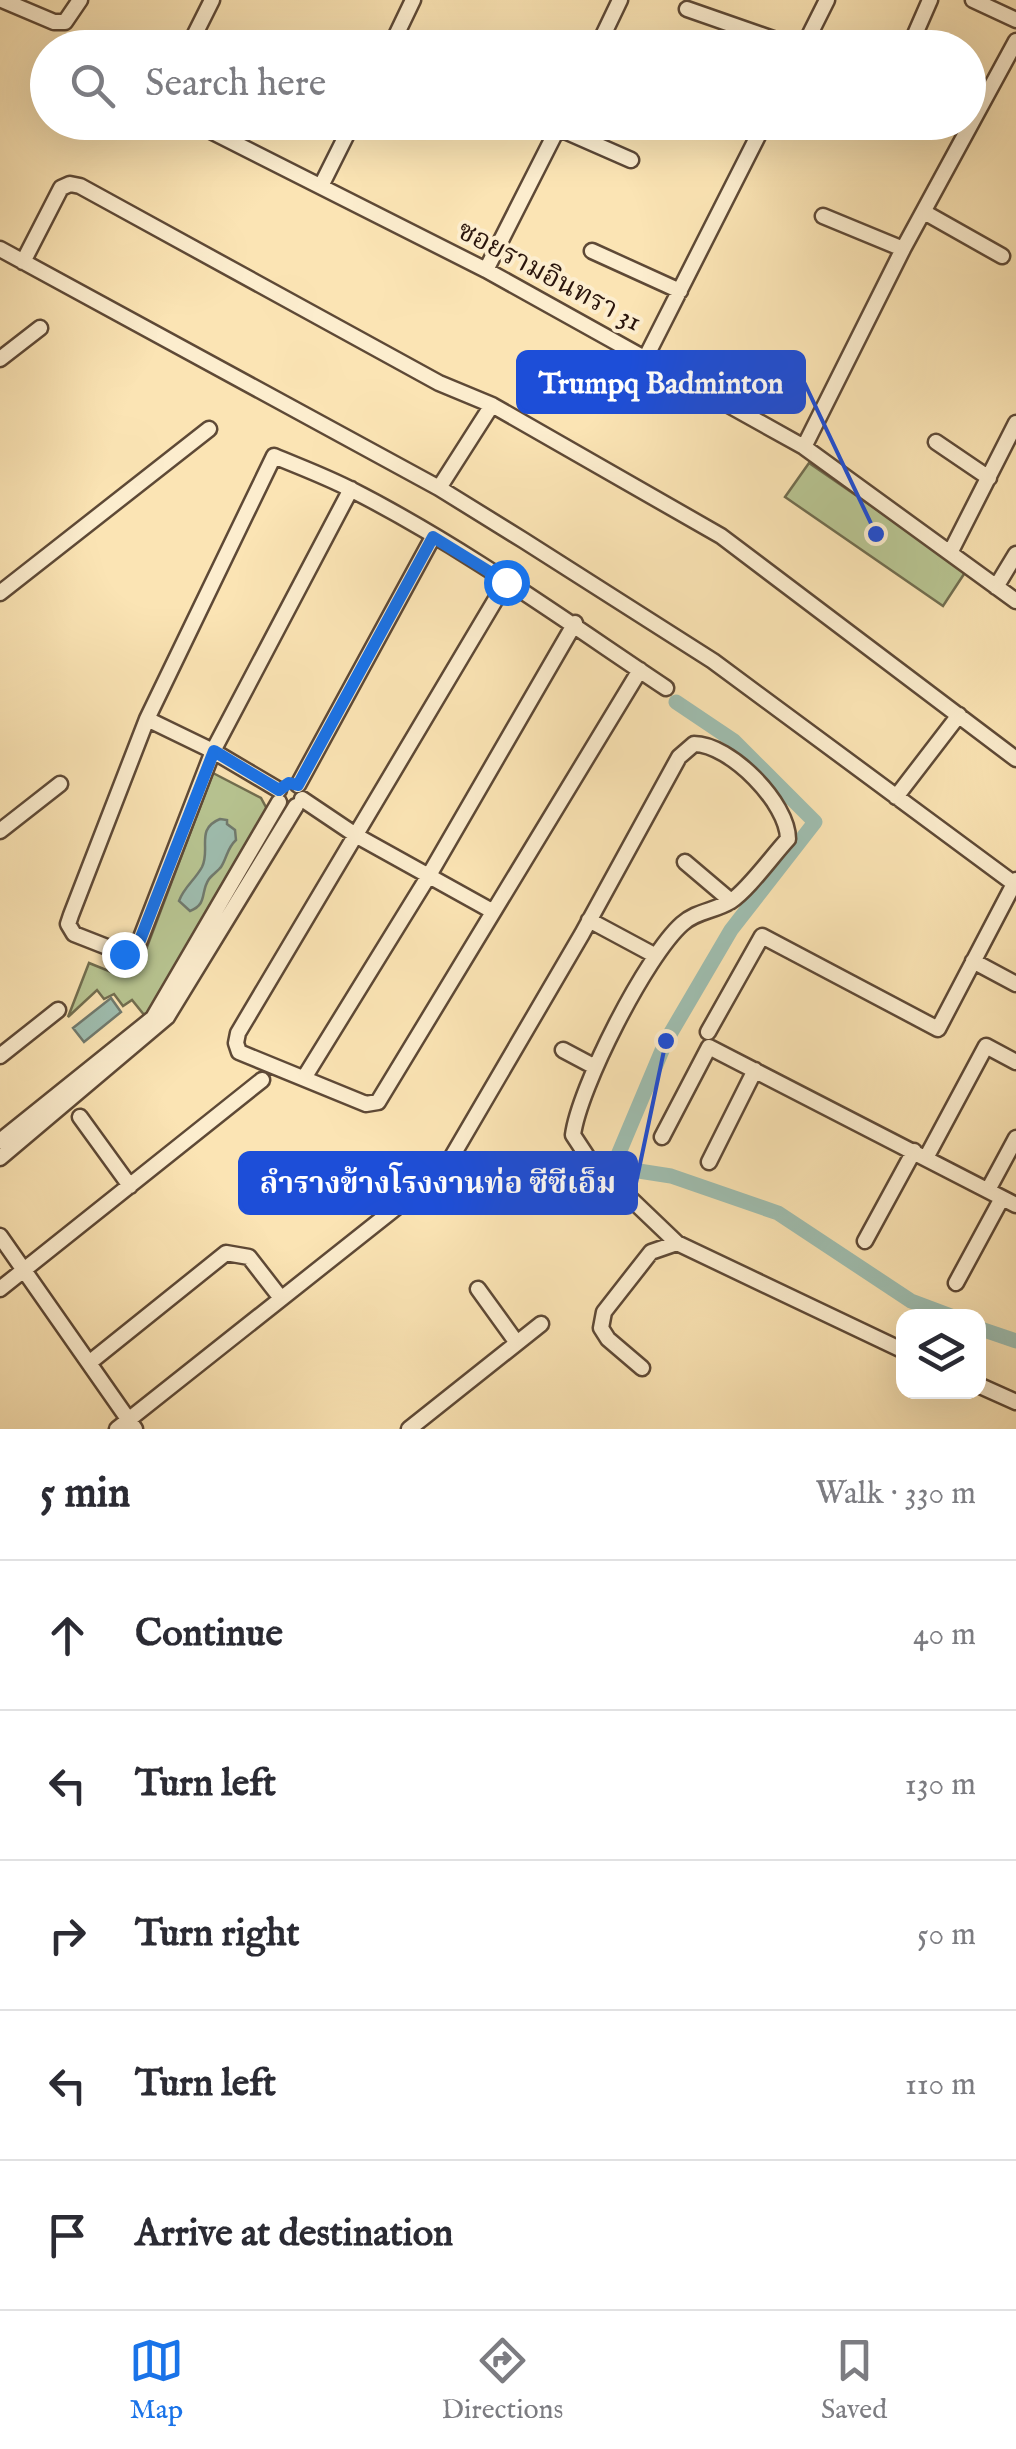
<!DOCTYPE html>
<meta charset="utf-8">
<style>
body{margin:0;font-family:"IM FELL English","Noto Serif Thai",serif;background:#f2f2f3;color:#2b2b33}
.controls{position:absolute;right:30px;bottom:30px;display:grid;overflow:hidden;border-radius:20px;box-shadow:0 10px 40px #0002}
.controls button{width:90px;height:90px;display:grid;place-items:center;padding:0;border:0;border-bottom:2px solid #e1e1e2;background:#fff;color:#2b2b33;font:50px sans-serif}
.stop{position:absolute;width:30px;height:30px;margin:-22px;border:8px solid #1a73e8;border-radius:50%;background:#fff}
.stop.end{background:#1a73e8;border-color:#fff;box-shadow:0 2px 10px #0008}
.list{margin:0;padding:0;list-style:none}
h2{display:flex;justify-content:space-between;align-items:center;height:130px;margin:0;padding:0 40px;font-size:42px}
h2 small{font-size:32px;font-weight:400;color:#7c7c81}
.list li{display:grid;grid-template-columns:65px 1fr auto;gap:30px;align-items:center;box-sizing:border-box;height:150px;padding:0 40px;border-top:2px solid #e1e1e2}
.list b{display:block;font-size:38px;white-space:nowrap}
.list em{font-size:32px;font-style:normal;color:#7c7c81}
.icon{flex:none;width:55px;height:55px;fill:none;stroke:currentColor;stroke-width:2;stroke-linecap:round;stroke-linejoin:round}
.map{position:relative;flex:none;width:1016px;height:1429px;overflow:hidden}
.search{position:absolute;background:#fff;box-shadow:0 10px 40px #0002;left:30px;right:30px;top:30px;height:110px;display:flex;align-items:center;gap:25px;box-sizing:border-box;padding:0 35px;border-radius:55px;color:#7c7c81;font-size:38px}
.sheet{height:880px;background:#fff}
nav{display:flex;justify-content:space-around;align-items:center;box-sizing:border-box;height:140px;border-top:2px solid #e1e1e2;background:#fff;font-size:28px;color:#7c7c81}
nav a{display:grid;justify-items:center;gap:5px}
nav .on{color:#1a73e8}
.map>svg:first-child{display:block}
</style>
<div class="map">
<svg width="1016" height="1429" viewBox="0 0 1016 1429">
<rect width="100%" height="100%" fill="#fbe4b4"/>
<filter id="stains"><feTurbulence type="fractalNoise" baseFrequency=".002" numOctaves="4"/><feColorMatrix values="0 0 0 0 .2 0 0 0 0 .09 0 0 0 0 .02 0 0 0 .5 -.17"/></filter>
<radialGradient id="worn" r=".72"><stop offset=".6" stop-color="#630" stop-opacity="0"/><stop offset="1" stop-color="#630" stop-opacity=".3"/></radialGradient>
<path fill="#b8c592" stroke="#716d4f" stroke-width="2.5" d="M809,463l157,108 -23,35 -158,-109z
M213,773l48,25 7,13 -101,173 -22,32 -13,-16 -9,6 -9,-12 -10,5 -7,-9 -29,27 21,-54 32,13 18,-8z"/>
<path fill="#9fbeb0" stroke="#707a6e" stroke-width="2.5" d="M220,819l7,1v4l8,6 1,10c-9,8 -9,18 -15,27 -2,3 -10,9 -12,12 -9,13 -1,25 -19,32l-11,-10c5,-14 16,-21 23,-34 9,-18 -7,-38 18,-48z
M111,998l10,14 -37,30 -11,-14z"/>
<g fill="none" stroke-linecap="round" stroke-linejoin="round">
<path stroke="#9fbeb0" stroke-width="15" d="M676,702l58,39 81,81 -84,108 -65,111 -53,126 58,9 107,37 133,88 40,15
M978,1328l38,13"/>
<g stroke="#5e4936" stroke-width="19">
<path id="minor" d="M2,0l52,22h11l15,-22
M973,0l43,20
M687,9l112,39
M188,48l24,-48
M390,48l23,-48
M597,48l23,-48
M803,48l24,-48
M909,48l21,-48
M193,122l293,148 318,177 212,154
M96,123l1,-1
M558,128l73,32
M321,186l32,-64
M924,212l78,44
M823,216l80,33
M0,249l439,239 84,52 190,121 303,224
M592,251l88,40
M23,262l38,-74 9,-4 10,2 359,197 53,22 229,131 295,223
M486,270l75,-148
M646,357l119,-235
M0,359l40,-31
M936,442l53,36
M804,447l99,-198 113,-208
M439,488l53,-83
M351,489l-138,262 -73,189 -6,10 -9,4 -51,-20 -6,-10 3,-9 76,-196 127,-263c26,11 53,21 78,34 110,56 212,130 314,198
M950,553l66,-130
M506,582l-268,451 -2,10 3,9 127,52 12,-2 262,-432
M996,587l20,-33
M0,593l209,-164
M147,719l66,32 66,39
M298,785l135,-248
M896,797l63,-82
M302,799l55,37 135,75
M0,831l60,-47
M685,862l46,39
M589,920l67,36
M973,961l43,23
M708,1032l54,-96 176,93 78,-149
M563,1050l32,17
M0,1056l58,-46
M304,1078l124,-201 147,-254
M80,1117l50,69
M662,1137l47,-90 307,158
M0,1141l153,-123 126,-216
M0,1158l167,-141 129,-211
M926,1158l60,-112 30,16
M709,1162l46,-92
M988,1190l28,-52
M0,1236l135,193
M865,1241l49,-90
M956,1283l46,-85
M0,1289l262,-209
M478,1289l39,54
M89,1363l137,-110 23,4 31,40
M642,1368l-34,-29 -7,-11 3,-16 47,-60 26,-9 227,108
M978,1385l38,17
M117,1429l324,-257 9,-12 132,-226 97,-177 15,-13c36,0 94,59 94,95 -15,16 -40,51 -57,62 -16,10 -35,10 -49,23 -36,32 -103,164 -109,211l25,38 33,26 46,44
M409,1429l132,-105"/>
</g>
<use href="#minor" stroke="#fcedce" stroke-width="14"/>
</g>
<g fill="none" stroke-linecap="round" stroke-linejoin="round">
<path stroke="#1a73e8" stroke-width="12" d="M124,954l10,-4 6,-10 74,-189 65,39 10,-7 9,2 135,-248 73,45"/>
</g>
<g text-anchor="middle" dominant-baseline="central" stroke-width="8" stroke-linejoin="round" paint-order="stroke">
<g font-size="28" fill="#2a150c" stroke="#fcedce">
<text transform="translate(549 277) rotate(28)">ซอยรามอินทรา 31</text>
</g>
</g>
<path fill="none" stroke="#1d4ed8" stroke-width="4" d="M876 534L804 382M666 1041L636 1183"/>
<g fill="#1d4ed8" stroke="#fcedce" stroke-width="4">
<circle cx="876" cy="534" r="10"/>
<circle cx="666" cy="1041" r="10"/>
</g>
<g fill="#1d4ed8" stroke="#1d4ed8" stroke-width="4">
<rect x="518" y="352" width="286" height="60" rx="10"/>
<rect x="240" y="1153" width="396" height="60" rx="10"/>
</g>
<g font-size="30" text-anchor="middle" font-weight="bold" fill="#fff">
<text x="661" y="393">Trumpq Badminton</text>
<text x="438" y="1193">ลำรางข้างโรงงานท่อ ซีซีเอ็ม</text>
</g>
<rect width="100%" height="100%" filter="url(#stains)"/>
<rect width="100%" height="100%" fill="url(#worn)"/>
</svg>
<div class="controls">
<button><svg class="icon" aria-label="layers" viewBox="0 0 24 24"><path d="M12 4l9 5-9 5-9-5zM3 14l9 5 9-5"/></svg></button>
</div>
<div class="stop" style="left:506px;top:582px"></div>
<div class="stop end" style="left:124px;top:954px"></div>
<div class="search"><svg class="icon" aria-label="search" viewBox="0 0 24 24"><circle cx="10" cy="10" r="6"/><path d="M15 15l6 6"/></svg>Search here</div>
</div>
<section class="sheet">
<h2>5 min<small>Walk · 330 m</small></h2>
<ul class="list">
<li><svg class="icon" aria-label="ahead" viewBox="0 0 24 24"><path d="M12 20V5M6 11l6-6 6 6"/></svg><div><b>Continue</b></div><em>40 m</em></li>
<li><svg class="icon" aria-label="left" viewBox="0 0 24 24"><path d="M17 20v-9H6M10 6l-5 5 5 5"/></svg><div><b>Turn left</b></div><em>130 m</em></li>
<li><svg class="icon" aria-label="right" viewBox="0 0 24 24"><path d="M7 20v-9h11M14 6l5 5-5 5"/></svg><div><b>Turn right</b></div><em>50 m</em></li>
<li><svg class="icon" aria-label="left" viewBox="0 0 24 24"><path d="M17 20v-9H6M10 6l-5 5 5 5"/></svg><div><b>Turn left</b></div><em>110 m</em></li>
<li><svg class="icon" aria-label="arrive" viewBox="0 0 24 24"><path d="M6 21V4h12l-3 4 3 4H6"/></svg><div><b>Arrive at destination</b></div></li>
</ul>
</section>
<nav>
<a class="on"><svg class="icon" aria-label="map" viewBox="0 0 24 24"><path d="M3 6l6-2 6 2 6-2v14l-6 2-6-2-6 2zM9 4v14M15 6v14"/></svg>Map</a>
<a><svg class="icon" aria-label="directions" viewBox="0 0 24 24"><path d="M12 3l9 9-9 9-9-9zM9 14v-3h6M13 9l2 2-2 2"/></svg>Directions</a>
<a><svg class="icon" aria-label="saved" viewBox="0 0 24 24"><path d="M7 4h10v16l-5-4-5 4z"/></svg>Saved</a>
</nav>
